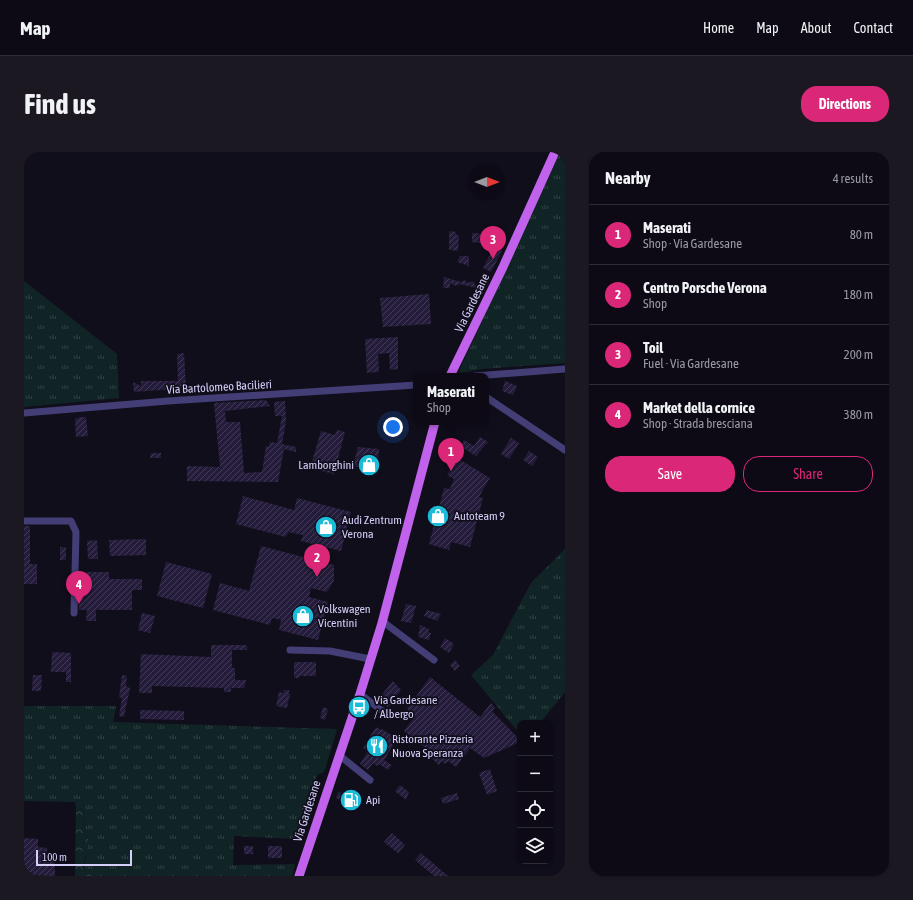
<!DOCTYPE html>
<meta charset="utf-8">
<style>
body{margin:0;font-family:"Asap Condensed",sans-serif;background:#1b1822;color:#f1f3f6}
.controls{position:absolute;right:12px;bottom:12px;display:grid;overflow:hidden;border-radius:8px;box-shadow:0 1px 3px #0004}
.controls button{width:36px;height:36px;display:grid;place-items:center;padding:0;border:0;border-bottom:1px solid #2d2b34;background:#0d0a15;color:#f1f3f6;font:20px sans-serif}
.compass{position:absolute;left:445px;top:12px;width:36px;height:36px;border-radius:50%;background:#0d0a15;box-shadow:0 1px 3px #0004;rotate:90deg}
.scale{position:absolute;left:12px;bottom:10px;width:96px;box-sizing:border-box;padding-left:4px;border:2px solid #d5cef9;border-top:0;font-size:11px;line-height:14px;white-space:nowrap;color:#d5cef9;-webkit-text-stroke:3px #110e1c;paint-order:stroke}
.you{position:absolute;left:369px;top:275px;width:14px;height:14px;margin:-10px;border:3px solid #fff;border-radius:50%;background:#1a73e8;box-shadow:0 0 0 6px #1a73e833}
.badge{display:grid;place-items:center;width:26px;height:26px;border-radius:50%;background:#db2777;color:#fff;font-size:13px;font-weight:700}
.pin{position:absolute;translate:-50% -33px;filter:drop-shadow(0 1px 2px #0008)}
.pin::after{content:'';position:absolute;top:21px;width:14px;height:12px;background:inherit;clip-path:polygon(0 0,100% 0,50% 100%)}
.popup{position:absolute;left:389px;top:221px;width:76px;height:52px;box-sizing:border-box;display:grid;place-content:center;border-radius:8px;background:#0d0a15;filter:drop-shadow(0 1px 3px #0005);font-size:13px;white-space:nowrap;color:#9a9aa0}
.popup b{font-size:15px;color:#f1f3f6}
.popup::after{content:'';position:absolute;left:50%;top:100%;margin-left:-8px;border:8px solid transparent;border-top-color:#0d0a15}
.list{margin:0;padding:0;list-style:none}
h2{display:flex;justify-content:space-between;align-items:center;height:52px;margin:0;padding:0 16px;font-size:17px}
h2 small{font-size:13px;font-weight:400;color:#9a9aa0}
.list li{display:grid;grid-template-columns:26px 1fr auto;gap:12px;align-items:center;box-sizing:border-box;height:60px;padding:0 16px;border-top:1px solid #2d2b34}
.list b{display:block;font-size:15px;white-space:nowrap}
.list p{margin:0;font-size:13px;white-space:nowrap;color:#9a9aa0}
.list em{font-size:13px;font-style:normal;color:#9a9aa0}
.actions{display:flex;gap:8px;padding:12px 16px}
.actions a{flex:1;padding:9px 0;border:1px solid #db2777;border-radius:16px;text-align:center;font-size:14px;color:#db2777}
.actions .main{background:#db2777;color:#fff}
.icon{flex:none;width:22px;height:22px;fill:none;stroke:currentColor;stroke-width:2;stroke-linecap:round;stroke-linejoin:round}
.map{position:relative;flex:none;width:541px;height:724px;overflow:hidden;border-radius:16px}
header{display:flex;align-items:center;gap:24px;box-sizing:border-box;height:56px;padding:0 20px;background:#0d0a15;border-bottom:1px solid #2d2b34}
header strong{font-size:19px}
nav{display:flex;gap:22px;margin-inline-start:auto;font-size:14px}
.intro{display:flex;align-items:center;justify-content:space-between;box-sizing:border-box;height:96px;padding:0 24px}
h1{margin:0;font-size:28px}
.button{padding:10px 18px;border-radius:16px;background:#db2777;color:#fff;font-size:14px;font-weight:700}
main{display:flex;gap:24px;padding:0 24px}
aside{flex:1;background:#0d0a15;border-radius:16px;box-shadow:0 1px 3px #0004}
.map>svg:first-child{display:block}
</style>
<header>
<strong>Map</strong>
<nav><a>Home</a><a>Map</a><a>About</a><a>Contact</a></nav>
</header>
<div class="intro"><h1>Find us</h1><a class="button">Directions</a></div>
<main>
<div class="map">
<svg width="541" height="724" viewBox="0 0 541 724">
<defs>
<pattern id="grass-tufts" width="24" height="20" patternUnits="userSpaceOnUse"><rect width="24" height="20" fill="#112425"/><path d="M3 7l-1-3M5 7V3M7 7l1-3M15 17l-1-3M17 17v-4M19 17l1-3" fill="none" stroke="#334345"/></pattern>
<pattern id="forest-crowns" width="20" height="18" patternUnits="userSpaceOnUse"><rect width="20" height="18" fill="#112425"/><path d="M2 6a3 3 0 1 1 6 0M12 15a3 3 0 1 1 6 0" fill="none" stroke="#334345"/></pattern>
<pattern id="building-hatch" width="6" height="6" patternUnits="userSpaceOnUse"><rect width="6" height="6" fill="#241c3a"/><path d="M-1 1l2-2M0 6l6-6M5 7l2-2" fill="none" stroke="#433c57"/></pattern>
</defs>
<rect width="100%" height="100%" fill="#110e1c"/>
<path fill="url(#grass-tufts)" d="M536,0h5v211l-83,6 -21,4 -2,-2z
M0,129l93,73 2,44 -95,9z
M541,397v143l-25,31h-20v11l-49,-59 22,-20 38,-72z
M0,554h92l-3,16 224,7 -13,43 -7,3 -21,64 -62,-3 -1,29 62,-1 -3,12h-199l-9,-11 2,-8 -2,-44 -2,-4 -6,-3 -1,-4 -51,-1z"/>
<path fill="url(#forest-crowns)" d="M52,654c10,4 8,9 8,18 0,4 2,6 3,9 4,11 -3,22 -3,32l9,11h-18z"/>
<path fill="url(#building-hatch)" d="M425,79l7,1v3h3l-1,16 -9,-1z
M448,81l22,1 -1,11 -21,-3z
M470,95l8,4 -11,21 -8,-4z
M436,104h9v10l-12,-4z
M420,125l17,5 3,-2 4,3 5,-2 4,7 -17,-4 -4,2 -6,-3v5h-7z
M405,142l2,30 -48,3 -3,-29z
M374,185v32l-8,1 -1,-17 -11,1 1,18 -12,1 -2,-34z
M160,201l2,35 -52,4 -1,-10 8,4v-5h37l-1,-27z
M481,229l12,5 -4,9 -11,-4z
M242,248l4,6 -45,5 1,11h14l4,51 18,-1 4,-26 3,1 1,-5 7,1 5,-27h-7l-1,-14 11,-1 1,20 -4,23 14,3v5l-12,-3 -6,33 -91,-1v-15l33,1 -6,-64z
M56,265h6l2,19 -12,1 -1,-18z
M313,278l8,2 -11,42 -24,-6 11,-37 14,4z
M456,285l8,5 -12,14 -16,-10 4,-6 10,6z
M487,286l8,5 -10,16 -8,-5z
M334,295l21,2 -1,13h-7l-2,8 -16,-4z
M505,299l9,6 -6,9 -9,-6z
M127,301h10v5h-11z
M433,306l33,20 -11,19 4,1 -13,49 -19,-5 -2,8 -20,-6 15,-56 6,1 4,-10 -7,-4z
M219,344l51,14 3,-12 54,14 -10,39 -40,-10 2,-6 -15,-3 -2,5 -50,-13z
M0,374h6v38h7v20h-13z
M122,387v16l-36,1 -1,-16z
M73,388l1,19h-10l-1,-18z
M237,394l73,19v15l-7,12 -16,-4 -2,9 19,5 -10,38 -39,-10 2,-10 -9,-2 -2,7 -57,-15 7,-27 29,8z
M36,395h6v13h-6z
M142,410l46,12 -9,34 -46,-12z
M62,420h23v7h33v11h-10v20h-36v11h-10l1,-11h-8l1,-31h6z
M382,452l10,2 -5,17 -10,-2z
M403,458l14,4 -4,7 -13,-5z
M118,461l13,3 -5,17 -12,-3z
M396,473l9,4 -1,3 3,1 -2,7 -11,-3z
M421,486l9,6 -5,9 -9,-6z
M187,493h36v5h-15v18h3v12h11l-2,8h-13v4h-7v-4l-72,-2v7h-13l2,-39 70,3z
M28,500l19,1v29h-5v-10h-15z
M431,508l5,6 -5,5 -5,-6z
M270,510h22v14h-17v2h-5z
M9,523h9l-1,16h-9z
M98,523l5,1 -1,10 4,2 -6,29 -5,-1 3,-18 -3,-1z
M406,525l50,40 11,-14 4,5 -3,3 28,29v2l-36,16 -14,-10 -14,19 -8,-6 -3,3 -3,-3 -3,4 -9,-8 3,-3 -29,-23 11,-15 -8,-7z
M369,529l8,9 -13,17 -11,-6z
M260,538h5v3l1,1 -3,14 -11,-2 3,-14 4,1z
M299,555l5,2 -3,11 -5,-2z
M116,558l44,1v9l-44,-1z
M352,575l5,3 1,-1 15,10 -13,21 8,5 -4,5 -9,-6 -2,2 -4,-3 -5,7 -8,-6 8,-13 -5,-3z
M466,617l7,22 -10,4 -8,-22z
M376,633l9,7 -3,8 -11,-9z
M314,640l19,5 -3,9 -18,-8z
M433,641l2,6 -16,5 -2,-6z
M368,681l13,12 -7,8 -14,-11z
M0,686l14,1v8l9,1v9h8v19l-31,-1z
M220,694h9v8h-9z
M244,694h14v12h-14z
M397,701l27,23h-14l-19,-16z"/>
<g fill="none" stroke-linecap="round" stroke-linejoin="round">
<path stroke="#433e75" stroke-width="7" d="M451,224l90,-7
M462,245l79,53
M0,261l144,-12 248,-16
M0,369h47l5,11 -2,81
M358,469l52,39
M266,498l40,1 40,8
M336,542l29,22
M315,603l31,25"/>
<path stroke="#c062ec" stroke-width="9" d="M426,224l53,-109 52,-115
M275,724l61,-182 22,-71 53,-201"/>
</g>
<defs>
<g id="shop-disc" transform="scale(1.15)"><circle r="9.5" fill="#1abcd9" stroke="#110e1c"/><path d="M-5-2.5h2.3a2.7 3.5 0 0 1 5.4 0H5L5.5 6h-11ZM-1.5-2.5h3a1.5 2.3 0 0 0-3 0Z" fill="#fff"/></g>
<g id="bus-disc" transform="scale(1.15)"><circle r="9.5" fill="#1abcd9" stroke="#110e1c"/><path d="M-5-6H5V4H4V6H2V4H-2V6H-4V4H-5ZM-3.5-4V0h7V-4ZM-3.5 1.2v1.5H-2V1.2ZM2 1.2v1.5H3.5V1.2Z" fill="#fff"/></g>
<g id="restaurant-disc" transform="scale(1.15)"><circle r="9.5" fill="#1abcd9" stroke="#110e1c"/><path d="M-5-6h1v4h1v-4h1v4h1v-4h1v5L-1.5 .5V6h-2V.5L-5-1ZM5-6V6H3V1.5H1.5Q1.5-4 5-6Z" fill="#fff"/></g>
<g id="fuel-disc" transform="scale(1.15)"><circle r="9.5" fill="#1abcd9" stroke="#110e1c"/><path d="M-5.5-6h7V0h2V4h1.3V-2.5L3-4.5l.8-.8L6-3V5H2.5V1h-1V6h-7ZM-4.2-4.7v3.2H.2V-4.7Z" fill="#fff"/></g>
</defs>
<g fill-rule="evenodd">
<use href="#shop-disc" x="345" y="313"/>
<use href="#shop-disc" x="414" y="364"/>
<use href="#shop-disc" x="302" y="375"/>
<use href="#shop-disc" x="279" y="464"/>
<use href="#bus-disc" x="335" y="555"/>
<use href="#restaurant-disc" x="353" y="594"/>
<use href="#fuel-disc" x="327" y="648"/>
</g>
<g text-anchor="middle" dominant-baseline="central" stroke-width="3.5" stroke-linejoin="round" paint-order="stroke">
<g font-size="12" fill="#d5cef9" stroke="#110e1c">
<text transform="translate(448 151) rotate(-64)">Via Gardesane</text>
<text transform="translate(195 235) rotate(-3)">Via Bartolomeo Bacilieri</text>
<text transform="translate(283 659) rotate(-72)">Via Gardesane</text>
</g>
<g font-size="12" fill="#d5cef9" stroke="#110e1c" text-anchor="start">
<text x="330" y="313" text-anchor="end">Lamborghini</text>
<text x="430" y="364">Autoteam 9</text>
<text x="318" y="368">Audi Zentrum<tspan x="318" dy="14">Verona</tspan></text>
<text x="294" y="457">Volkswagen<tspan x="294" dy="14">Vicentini</tspan></text>
<text x="350" y="548">Via Gardesane<tspan x="350" dy="14">/ Albergo</tspan></text>
<text x="368" y="587">Ristorante Pizzeria<tspan x="368" dy="14">Nuova Speranza</tspan></text>
<text x="342" y="648">Api</text>
</g>
</g>
</svg>
<div class="controls">
<button>+</button>
<button>−</button>
<button><svg class="icon" aria-label="locate" viewBox="0 0 24 24"><circle cx="12" cy="12" r="6"/><path d="M12 2v4M12 18v4M2 12h4M18 12h4"/></svg></button>
<button><svg class="icon" aria-label="layers" viewBox="0 0 24 24"><path d="M12 4l9 5-9 5-9-5zM3 14l9 5 9-5"/></svg></button>
</div>
<svg class="compass" viewBox="-18 -18 36 36"><path d="M0-13l5 13h-10z" fill="#e53935"/><path d="M0 13l5-13h-10z" fill="#9a9aa0"/></svg>
<div class="scale">100 m</div>
<div class="you"></div>
<div class="pin badge" style="left:427px;top:319px">1</div>
<div class="popup"><b>Maserati</b>Shop</div>
<div class="pin badge" style="left:293px;top:425px">2</div>
<div class="pin badge" style="left:469px;top:107px">3</div>
<div class="pin badge" style="left:55px;top:452px">4</div>
</div>
<aside>
<h2>Nearby<small>4 results</small></h2>
<ul class="list">
<li><span class="badge">1</span><div><b>Maserati</b><p>Shop · Via Gardesane</p></div><em>80 m</em></li>
<li><span class="badge">2</span><div><b>Centro Porsche Verona</b><p>Shop</p></div><em>180 m</em></li>
<li><span class="badge">3</span><div><b>Toil</b><p>Fuel · Via Gardesane</p></div><em>200 m</em></li>
<li><span class="badge">4</span><div><b>Market della cornice</b><p>Shop · Strada bresciana</p></div><em>380 m</em></li>
</ul>
<div class="actions"><a class="main">Save</a><a>Share</a></div>
</aside>
</main>
